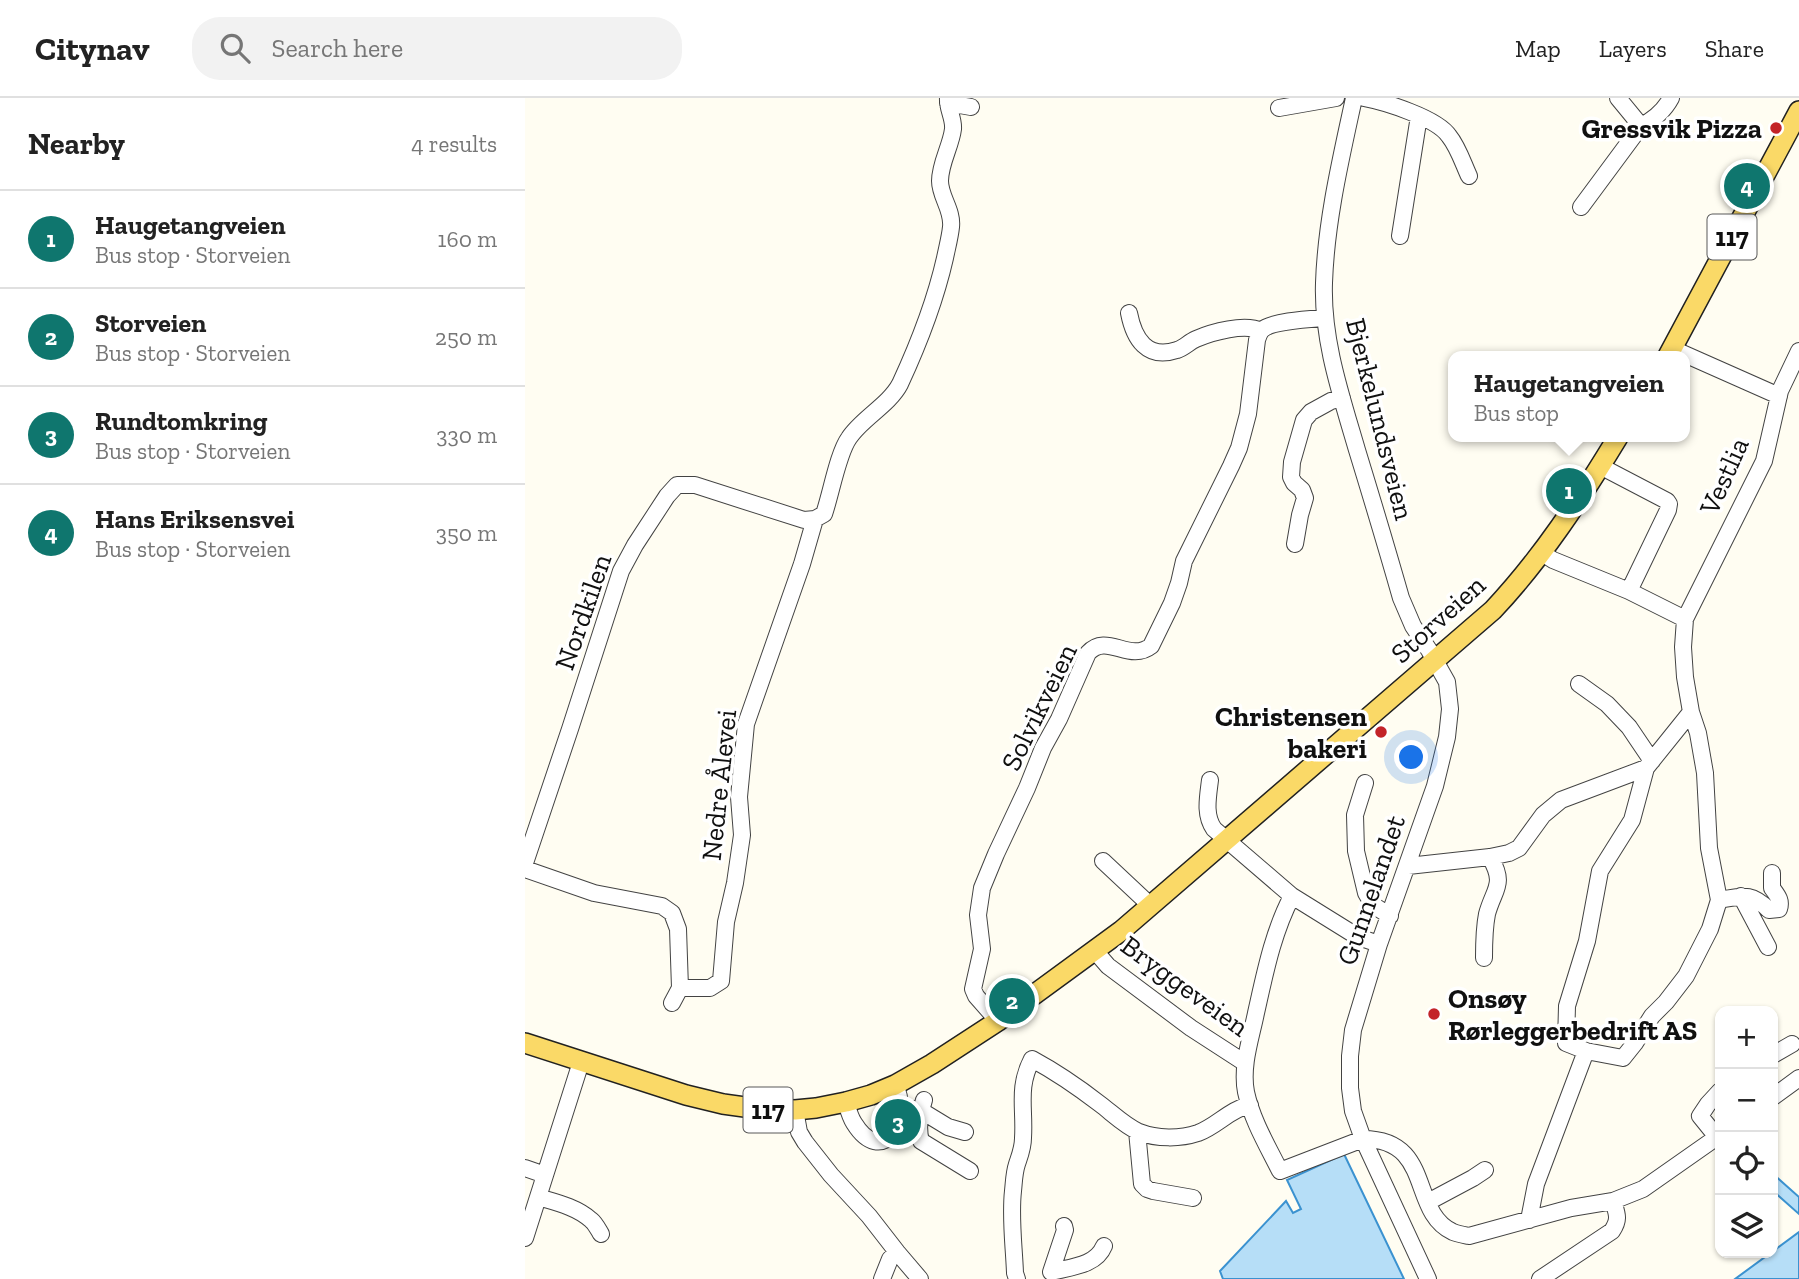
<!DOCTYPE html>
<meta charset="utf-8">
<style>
body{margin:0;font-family:"Zilla Slab",serif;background:#f2f2f2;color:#222}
.controls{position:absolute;right:21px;bottom:21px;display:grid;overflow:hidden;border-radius:14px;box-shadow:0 2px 5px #0004}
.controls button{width:63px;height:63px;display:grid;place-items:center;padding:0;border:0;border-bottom:2px solid #e0e0e0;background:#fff;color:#222;font:35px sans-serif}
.you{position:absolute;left:887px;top:660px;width:24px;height:24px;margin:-18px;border:5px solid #fff;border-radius:50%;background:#1a73e8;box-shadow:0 0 0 10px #1a73e833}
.badge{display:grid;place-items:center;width:46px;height:46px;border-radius:50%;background:#0f766e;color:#fff;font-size:23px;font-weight:700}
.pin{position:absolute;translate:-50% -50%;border:4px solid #fff;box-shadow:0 2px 7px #0006}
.popup{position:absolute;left:923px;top:253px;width:242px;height:91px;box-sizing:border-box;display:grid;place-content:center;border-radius:14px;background:#fff;filter:drop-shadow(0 2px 5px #0005);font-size:23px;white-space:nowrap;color:#767676}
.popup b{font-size:26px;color:#222}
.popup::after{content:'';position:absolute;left:50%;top:100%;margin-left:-14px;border:14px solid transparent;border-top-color:#fff}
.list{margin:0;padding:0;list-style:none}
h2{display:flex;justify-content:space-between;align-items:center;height:91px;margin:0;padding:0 28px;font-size:30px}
h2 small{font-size:23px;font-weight:400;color:#767676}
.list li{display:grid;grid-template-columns:46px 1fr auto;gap:21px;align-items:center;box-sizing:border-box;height:98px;padding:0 28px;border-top:2px solid #e0e0e0}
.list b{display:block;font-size:26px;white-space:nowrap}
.list p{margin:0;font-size:23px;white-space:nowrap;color:#767676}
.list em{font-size:23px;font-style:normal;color:#767676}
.icon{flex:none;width:38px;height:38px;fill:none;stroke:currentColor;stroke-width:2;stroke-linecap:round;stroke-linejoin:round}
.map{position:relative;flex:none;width:1274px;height:1181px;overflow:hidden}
header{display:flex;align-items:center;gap:42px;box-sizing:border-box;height:98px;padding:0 35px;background:#fff;border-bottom:2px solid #e0e0e0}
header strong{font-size:33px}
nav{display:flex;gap:38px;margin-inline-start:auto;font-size:24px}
.search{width:490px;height:63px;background:#f2f2f2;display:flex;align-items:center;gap:18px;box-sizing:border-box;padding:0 24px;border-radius:28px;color:#767676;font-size:26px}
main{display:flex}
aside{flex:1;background:#fff}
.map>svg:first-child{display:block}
</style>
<header>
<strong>Citynav</strong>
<div class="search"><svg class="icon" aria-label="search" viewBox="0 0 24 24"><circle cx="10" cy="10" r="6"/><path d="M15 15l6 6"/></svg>Search here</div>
<nav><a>Map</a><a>Layers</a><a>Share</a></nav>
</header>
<main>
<aside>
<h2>Nearby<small>4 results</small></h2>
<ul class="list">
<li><span class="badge">1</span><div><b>Haugetangveien</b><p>Bus stop · Storveien</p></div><em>160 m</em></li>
<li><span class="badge">2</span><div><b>Storveien</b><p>Bus stop · Storveien</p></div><em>250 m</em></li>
<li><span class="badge">3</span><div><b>Rundtomkring</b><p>Bus stop · Storveien</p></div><em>330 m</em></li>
<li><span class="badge">4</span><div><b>Hans Eriksensvei</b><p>Bus stop · Storveien</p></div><em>350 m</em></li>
</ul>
</aside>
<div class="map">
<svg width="1274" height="1181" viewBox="0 0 1274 1181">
<rect width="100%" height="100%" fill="#fffdf2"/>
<path fill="#b6def7" stroke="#3b92d0" stroke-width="2" d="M819,1056l60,125h-181l-3,-8 66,-70 7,12 8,-4 -14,-29z
M1248,1076l26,23v17l-26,-23z
M1274,1134v47h-64z"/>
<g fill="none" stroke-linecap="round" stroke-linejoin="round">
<g stroke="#434343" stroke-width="18">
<path id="minor" d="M829,0c-13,60 -28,123 -30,185 -2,57 17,112 33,167 15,49 30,99 44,148l12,28 16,24 18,32 3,27 -3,28 -12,49 -56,158 -26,86 -3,26v32l3,23 10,28 65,140
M839,0c21,4 73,20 85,38 9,11 14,27 20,40
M1093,0l23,28
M423,5l23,4
M754,10l57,-10
M1056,109l60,-81c14,-7 23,-15 30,-28
M875,138l19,-120
M604,215c5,26 18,47 48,37 7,-2 12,-8 19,-11 16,-7 49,-16 65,-8
M1148,251l106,47
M1075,368l67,35 2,3 -1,6 -39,81
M770,446l5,-29 5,-17 -3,-8 -8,-7 -3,-6 1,-15 12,-42 7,-8 20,-11 11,-3
M1017,455l11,7 76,31 56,28
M1054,586l28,20 22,23 23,34
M1166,614l-45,56 -14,52 -32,51 -13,70 -20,65 -1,37 20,8 37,7 12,-15 17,-27 14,-14 20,-26 24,-47 9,-29 -10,-52 -4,-75 -7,-40 -7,-21 -6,-35 -2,-30 2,-28 79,-158 16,-70 19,-40
M685,682c-2,17 -6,35 4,49l78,67 66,41 21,7
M840,685l-10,32 1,36 10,42 7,12 17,11
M578,763l48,45
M0,765l45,-134 51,-158 14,-26 32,-49 10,-11h18l109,35 11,-1 9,-5c7,-20 14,-61 25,-76 12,-19 40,-33 51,-54 19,-41 35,-82 45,-126 2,-10 5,-21 6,-31 2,-17 -11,-30 -11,-46 0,-18 11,-35 13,-52 1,-11 -6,-20 -5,-31
M883,768l82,-9 19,-4 10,-5 24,-33 18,-15 85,-32
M0,771l69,24 68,13 10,7 6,16 2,59 -8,15
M767,798c-19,36 -27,77 -36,117 -5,25 -15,53 -10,79 6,28 21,53 34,79l83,-32c71,0 46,73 90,93 5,2 11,3 16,4l102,-28 42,-7 30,-12 77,-54
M1216,798l27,51
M1194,802c24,-4 32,-8 50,10l10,-1c3,-9 -2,-14 -7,-21v-15
M570,853l13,15 83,62 54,35
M959,860c0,-14 0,-29 3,-44 7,-26 19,-29 3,-57
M155,890h30l11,-7 5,-59 9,-39 7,-48 -3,-38 7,-73 56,-160 13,-45
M473,923l-22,-25 -3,-7 9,-40 -4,-34 4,-27 14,-34 31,-66 16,-40 16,-29 29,-66c19,-21 41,10 63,-7l21,-43 7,-20 5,-22 47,-95 8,-18 9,-34 9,-74c1,-3 3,-8 5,-10 9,-9 50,-11 63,-12
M1248,957l19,-11
M1248,999l26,-19
M399,1002c-4,13 -7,28 -3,41l49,30
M321,1004c2,7 4,15 8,21 28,45 58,-2 41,-38
M388,1011l12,4 23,14 17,5
M270,1012l4,22 6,10 26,33 38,41 28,36 23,27
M612,1033l5,53 5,5 6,2 40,7
M1192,1039l-17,-21 8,-12 12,-13
M0,1070l20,7
M13,1099c17,5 39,10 53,23 4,3 7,9 10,14
M903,1104l45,-24 12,-8
M1004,1122l7,-36 50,-133
M539,1128l1,4 -14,42c19,-5 45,-6 53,-26
M0,1140l56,-176
M357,1181l8,-20 7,-7
M492,1181l-2,-6c-1,-27 -5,-55 -2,-82 1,-9 1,-18 4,-27 3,-9 6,-16 6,-26 2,-30 -6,-50 9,-79 24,13 46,28 68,45 12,9 25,22 39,28 18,7 41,7 59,1 19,-7 32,-24 52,-28
M1015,1181l72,-48c8,-12 5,-17 1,-30"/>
</g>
<g stroke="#212121" stroke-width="22">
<path id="major" d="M1143,258l131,-245
M0,945l161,52 37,9 29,4 43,2 21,-2 30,-6 25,-7 24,-10 37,-21 66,-43 123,-90 372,-321c49,-52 88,-112 125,-173"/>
</g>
<use href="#minor" stroke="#fff" stroke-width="16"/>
<use href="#major" stroke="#fad967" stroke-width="19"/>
</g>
<g fill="#c32429" stroke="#fff" stroke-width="2.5">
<circle cx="1251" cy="30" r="7"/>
<circle cx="856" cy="634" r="7"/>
<circle cx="909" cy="916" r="7"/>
</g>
<g text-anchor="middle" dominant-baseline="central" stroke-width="7" stroke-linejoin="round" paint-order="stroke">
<g fill="#fff" stroke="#585858" stroke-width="2">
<rect x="1182.5" y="116.5" width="49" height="45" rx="5"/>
<rect x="218.5" y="989.5" width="49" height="45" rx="5"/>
</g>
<g font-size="26" font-weight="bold" fill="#101010">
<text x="1207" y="139">117</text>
<text x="243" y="1012">117</text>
</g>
<g font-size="28" font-weight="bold" fill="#101010" stroke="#fff" text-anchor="end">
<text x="1237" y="30">Gressvik Pizza</text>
<text x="842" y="618">Christensen<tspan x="842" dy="32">bakeri</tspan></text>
<text x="923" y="900" text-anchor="start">Onsøy<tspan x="923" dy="32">Rørleggerbedrift AS</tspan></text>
</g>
<g font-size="28" fill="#101010" stroke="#fff">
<text transform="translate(855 321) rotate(76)">Bjerkelundsveien</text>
<text transform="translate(1199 378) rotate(-66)">Vestlia</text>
<text transform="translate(58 514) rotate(-71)">Nordkilen</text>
<text transform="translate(913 521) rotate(-42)">Storveien</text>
<text transform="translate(514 609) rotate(-64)">Solvikveien</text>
<text transform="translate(194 687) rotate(-84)">Nedre Ålevei</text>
<text transform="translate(846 792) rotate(-71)">Gunnelandet</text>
<text transform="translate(660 888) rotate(36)">Bryggeveien</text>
</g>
</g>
</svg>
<div class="controls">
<button>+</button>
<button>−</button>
<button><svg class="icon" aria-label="locate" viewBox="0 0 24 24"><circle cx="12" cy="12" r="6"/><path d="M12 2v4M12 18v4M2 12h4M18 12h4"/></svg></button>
<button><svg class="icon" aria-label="layers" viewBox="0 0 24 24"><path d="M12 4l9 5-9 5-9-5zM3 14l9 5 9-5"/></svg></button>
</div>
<div class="you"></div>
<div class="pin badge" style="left:1044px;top:393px">1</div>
<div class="popup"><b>Haugetangveien</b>Bus stop</div>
<div class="pin badge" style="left:487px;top:903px">2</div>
<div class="pin badge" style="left:373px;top:1024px">3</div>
<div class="pin badge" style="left:1222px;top:88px">4</div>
</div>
</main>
